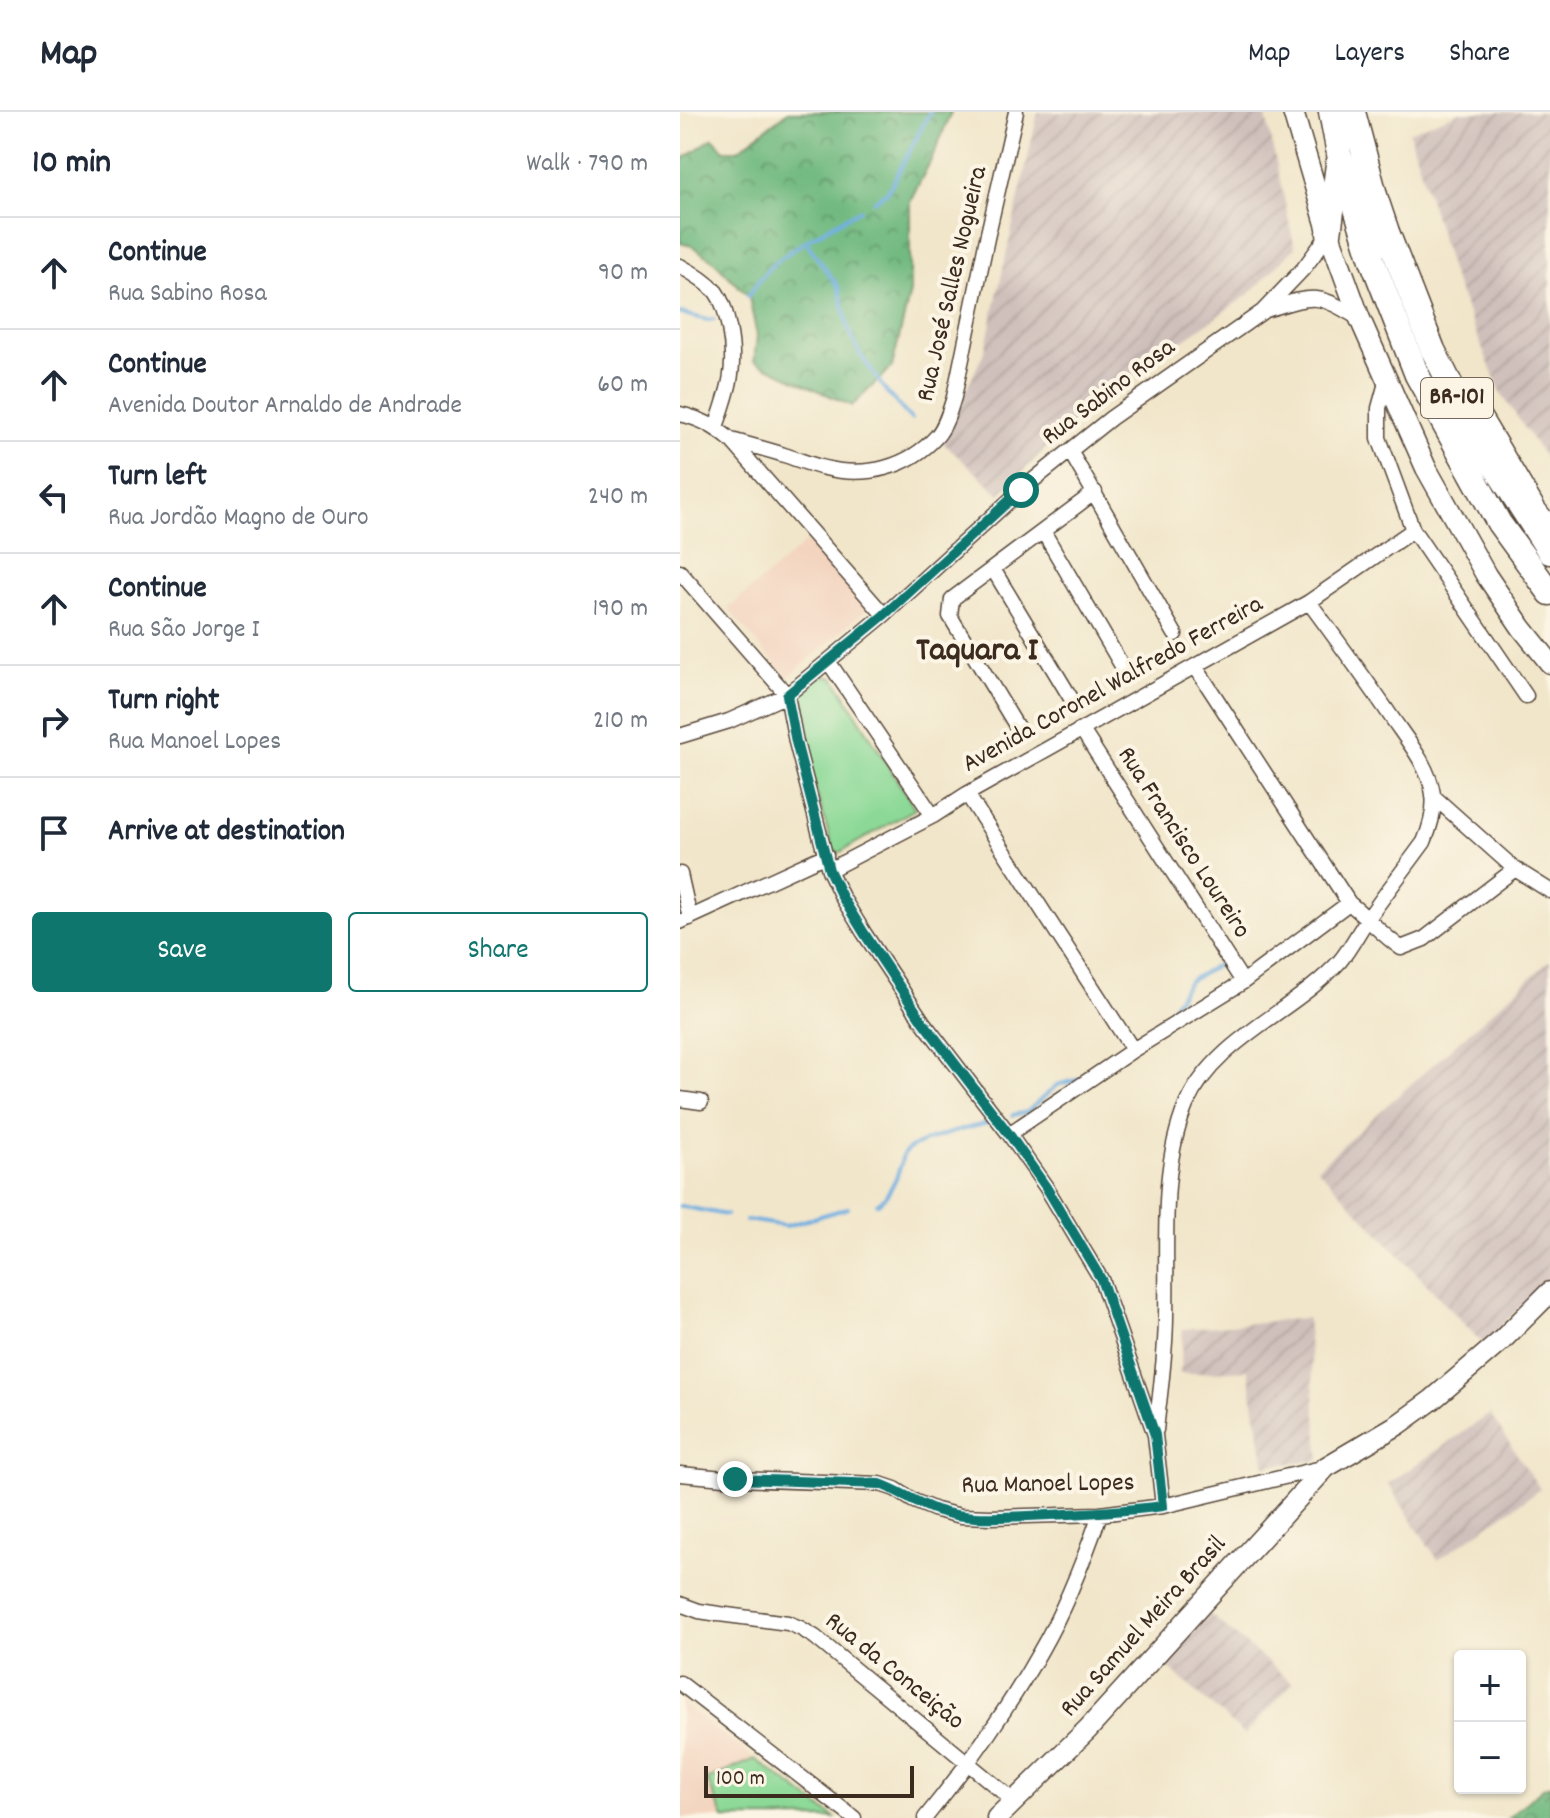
<!DOCTYPE html>
<meta charset="utf-8">
<style>
body{margin:0;font-family:Dekko,sans-serif;background:#f2f2f3;color:#1f2937}
.controls{position:absolute;right:24px;bottom:24px;display:grid;overflow:hidden;border-radius:8px;box-shadow:0 2px 6px #0004}
.controls button{width:72px;height:72px;display:grid;place-items:center;padding:0;border:0;border-bottom:2px solid #e0e1e3;background:#fff;color:#1f2937;font:40px sans-serif}
.scale{position:absolute;left:24px;bottom:20px;width:210px;box-sizing:border-box;padding-left:8px;border:4px solid #3b2a1e;border-top:0;font-size:22px;line-height:28px;white-space:nowrap;color:#3b2a1e;-webkit-text-stroke:6px #fcf5e5;paint-order:stroke}
.stop{position:absolute;width:24px;height:24px;margin:-18px;border:6px solid #0f766e;border-radius:50%;background:#fff}
.stop.end{background:#0f766e;border-color:#fff;box-shadow:0 2px 8px #0008}
.list{margin:0;padding:0;list-style:none}
h2{display:flex;justify-content:space-between;align-items:center;height:104px;margin:0;padding:0 32px;font-size:34px}
h2 small{font-size:26px;font-weight:400;color:#747a83}
.list li{display:grid;grid-template-columns:52px 1fr auto;gap:24px;align-items:center;box-sizing:border-box;height:112px;padding:0 32px;border-top:2px solid #e0e1e3}
.list b{display:block;font-size:30px;white-space:nowrap}
.list p{margin:0;font-size:26px;white-space:nowrap;color:#747a83}
.list em{font-size:26px;font-style:normal;color:#747a83}
.actions{display:flex;gap:16px;padding:24px 32px}
.actions a{flex:1;padding:18px 0;border:2px solid #0f766e;border-radius:8px;text-align:center;font-size:28px;color:#0f766e}
.actions .main{background:#0f766e;color:#fff}
.icon{flex:none;width:44px;height:44px;fill:none;stroke:currentColor;stroke-width:2;stroke-linecap:round;stroke-linejoin:round}
.map{position:relative;flex:none;width:870px;height:1706px;overflow:hidden}
header{display:flex;align-items:center;gap:48px;box-sizing:border-box;height:112px;padding:0 40px;background:#fff;border-bottom:2px solid #e0e1e3}
header strong{font-size:38px}
nav{display:flex;gap:44px;margin-inline-start:auto;font-size:28px}
main{display:flex}
aside{flex:1;background:#fff}
.map>svg:first-child{display:block}
</style>
<header>
<strong>Map</strong>
<nav><a>Map</a><a>Layers</a><a>Share</a></nav>
</header>
<main>
<aside>
<h2>10 min<small>Walk · 790 m</small></h2>
<ul class="list">
<li><svg class="icon" aria-label="ahead" viewBox="0 0 24 24"><path d="M12 20V5M6 11l6-6 6 6"/></svg><div><b>Continue</b><p>Rua Sabino Rosa</p></div><em>90 m</em></li>
<li><svg class="icon" aria-label="ahead" viewBox="0 0 24 24"><path d="M12 20V5M6 11l6-6 6 6"/></svg><div><b>Continue</b><p>Avenida Doutor Arnaldo de Andrade</p></div><em>60 m</em></li>
<li><svg class="icon" aria-label="left" viewBox="0 0 24 24"><path d="M17 20v-9H6M10 6l-5 5 5 5"/></svg><div><b>Turn left</b><p>Rua Jordão Magno de Ouro</p></div><em>240 m</em></li>
<li><svg class="icon" aria-label="ahead" viewBox="0 0 24 24"><path d="M12 20V5M6 11l6-6 6 6"/></svg><div><b>Continue</b><p>Rua São Jorge I</p></div><em>190 m</em></li>
<li><svg class="icon" aria-label="right" viewBox="0 0 24 24"><path d="M7 20v-9h11M14 6l5 5-5 5"/></svg><div><b>Turn right</b><p>Rua Manoel Lopes</p></div><em>210 m</em></li>
<li><svg class="icon" aria-label="arrive" viewBox="0 0 24 24"><path d="M6 21V4h12l-3 4 3 4H6"/></svg><div><b>Arrive at destination</b></div></li>
</ul>
<div class="actions"><a class="main">Save</a><a>Share</a></div>
</aside>
<div class="map">
<svg width="870" height="1706" viewBox="0 0 870 1706">
<defs>
<pattern id="industrial-furrows" width="10" height="10" patternUnits="userSpaceOnUse" patternTransform="scale(2)"><rect width="10" height="10" fill="#cfc0bb"/><path d="M-1 1l2-2M0 10L10 0M9 11l2-2" fill="none" stroke="#b3a5a0"/></pattern>
<pattern id="forest-crowns" width="20" height="18" patternUnits="userSpaceOnUse" patternTransform="scale(2)"><rect width="20" height="18" fill="#71b980"/><path d="M2 6a3 3 0 1 1 6 0M12 15a3 3 0 1 1 6 0" fill="none" stroke="#5e9768"/></pattern>
</defs>
<rect width="100%" height="100%" fill="#fcf5e5"/>
<filter id="ink" filterUnits="userSpaceOnUse"><feTurbulence type="fractalNoise" baseFrequency=".0125" numOctaves="2"/><feDisplacementMap in="SourceGraphic" scale="16" xChannelSelector="R" yChannelSelector="G"/><feConvolveMatrix kernelMatrix="1 2 1 2 8 2 1 2 1" color-interpolation-filters="sRGB"/></filter>
<filter id="wash" filterUnits="userSpaceOnUse"><feTurbulence type="fractalNoise" baseFrequency=".006" numOctaves="4" result="noise"/><feDisplacementMap in="SourceGraphic" scale="32" xChannelSelector="R" yChannelSelector="G"/><feGaussianBlur stdDeviation="1.8" result="paint"/><feColorMatrix in="noise" values="0 0 0 0 0 0 0 0 0 0 0 0 0 0 0 0 0 1.4 0 .05"/><feComposite in="paint" operator="in"/></filter>
<g filter="url(#wash)">
<rect width="100%" height="100%" fill="#f1e6ca"/>
<path fill="#f3d4bf" d="M127,429l59,69 -79,68 -59,-69z
M0,1590l75,57 -47,21 16,38h-44z"/>
<path fill="url(#industrial-furrows)" d="M358,0h227l30,136 -46,46 -161,113 -88,87 -58,-52 43,-92z
M780,0h90v354l-49,-73 -47,-113 -45,-148z
M870,848v315l-11,13 -56,56 -166,-176z
M627,1206l13,142 -55,6 -17,-96 -68,4 3,-45z
M810,1302l50,75 -102,71 -50,-76z
M527,1500l86,71 -48,52 -81,-71z"/>
<path fill="url(#forest-crowns)" stroke="#56724f" stroke-width="2" d="M108,0h163l-17,42 -24,47v91l-18,75 -40,39 -98,-45 3,-25 -8,-39 -35,-36 -22,-15 -12,-3v-82l33,-23 11,12h14z
M870,1673v33h-42l35,-30z"/>
<path fill="#8cd997" stroke="#64825a" stroke-width="2" d="M141,563l13,3 81,131 -80,46 -25,-84 -12,-50v-21l11,-16z
M75,1647l80,59h-111l-17,-38z"/>
<g fill="none" stroke-linecap="round" stroke-linejoin="round">
<path stroke="#6dade0" stroke-width="4" d="M194,89l13,-9 7,-11 36,-69
M126,130l33,46 9,40 11,25 29,41 23,25
M68,184c9,-12 17,-26 29,-35 26,-20 55,-36 83,-51
M0,201l28,7 6,-1
M463,923l23,-19 23,-35 32,-18
M333,1003l14,-3 30,-27 23,-6
M197,1092c11,-7 19,-24 23,-37 2,-4 1,-8 3,-12 9,-15 71,-28 89,-33
M0,1094l46,9
M66,1108l40,6 62,-18"/>
</g>
</g>
<g filter="url(#ink)">
<g fill="none" stroke-linecap="round" stroke-linejoin="round">
<g stroke="#564638" stroke-width="17">
<path id="street" d="M0,154c13,7 26,15 36,26 8,11 10,23 13,36 8,40 0,62 -13,99
M586,198c48,-15 50,-18 94,9
M707,267l-8,29v30l34,92 113,166
M0,302c21,5 34,12 51,26l153,175
M51,328c17,5 35,9 53,15 13,4 27,10 41,13 41,10 83,0 112,-32 9,-11 13,-26 17,-39l33,-159 29,-126
M390,339l105,183
M415,380l-52,39 82,140
M313,457l79,131
M0,460l107,123 9,47 33,128 13,27 22,36 59,89 86,112 37,53 55,92 54,156 8,71
M148,549l105,155
M515,554l154,237c18,14 33,32 52,45l23,-9 91,-70
M402,618l161,252
M340,620l-70,-116 2,-17 91,-68
M0,624l49,-15 58,-26 97,-80 137,-125 90,-72 151,-106 42,-44 25,-34
M287,682l166,256
M753,684l82,73 35,22
M149,758l104,-54 34,-22 342,-192 104,-72
M0,762l10,44
M0,810l146,-67
M0,987l21,3
M329,1022l124,-84 110,-68 106,-79
M476,1318c4,-38 10,-76 10,-115 2,-68 -7,-145 20,-210 29,-66 108,-93 154,-144 10,-12 18,-28 27,-41 18,-26 38,-52 57,-78 6,-14 11,-33 9,-48 -4,-28 -26,-54 -41,-76 -27,-40 -55,-78 -83,-116
M0,1362l55,5 145,5 15,5 19,12 22,9 25,6 30,1 109,-3 63,-8 163,-39
M0,1492l19,7 20,3 69,9 12,5 15,9 200,165
M0,1571l174,135
M245,1706c43,-53 83,-109 116,-168 25,-43 43,-90 59,-136"/>
</g>
<g stroke="#564638" stroke-width="23">
<path id="secondary" d="M613,0l36,122 31,85 66,149 60,107 36,53 28,35
M786,280l70,118 14,18
M317,1706l91,-89 238,-262 73,-43 33,-24 69,-59 49,-49"/>
</g>
<g stroke="#564638" stroke-width="27">
<path id="primary" d="M651,0l8,42 33,106 45,115 82,148 51,70
M673,0l23,87 11,33 46,118 47,93 70,109
M649,122l9,-70"/>
</g>
<use href="#street" stroke="#fff" stroke-width="14"/>
<use href="#secondary" stroke="#fff" stroke-width="20"/>
<use href="#primary" stroke="#fff" stroke-width="24"/>
</g>
</g>
<g fill="none" stroke-linecap="round" stroke-linejoin="round" filter="url(#ink)">
<path stroke="#0f766e" stroke-width="10" d="M55,1367l145,5c20,7 36,19 56,26 29,10 61,7 92,6 45,-2 90,-4 135,-10l-8,-71 -54,-156 -55,-92 -37,-53 -86,-112 -59,-89 -22,-36 -13,-27 -33,-128 -9,-47 97,-80 137,-125"/>
</g>
<g text-anchor="middle" dominant-baseline="central" stroke-width="8" stroke-linejoin="round" paint-order="stroke">
<rect fill="#fcf5e5" stroke="#75675a" stroke-width="2" x="741" y="266" width="72" height="40" rx="6"/>
<g font-size="24" font-weight="bold" fill="#3b2a1e">
<text x="777" y="286">BR-101</text>
</g>
<g font-size="26" fill="#3b2a1e" stroke="#fcf5e5">
<text transform="translate(273 172) rotate(-77)">Rua José Salles Nogueira</text>
<text transform="translate(429 281) rotate(-37)">Rua Sabino Rosa</text>
<text transform="translate(433 573) rotate(-29)">Avenida Coronel Walfredo Ferreira</text>
<text transform="translate(503 731) rotate(57)">Rua Francisco Loureiro</text>
<text transform="translate(368 1373) rotate(-1)">Rua Manoel Lopes</text>
<text transform="translate(464 1515) rotate(-48)">Rua Samuel Meira Brasil</text>
<text transform="translate(214 1560) rotate(39)">Rua da Conceição</text>
</g>
<g font-size="34" font-weight="bold" fill="#3b2a1e" stroke="#fcf5e5">
<text x="297" y="540">Taquara I</text>
</g>
</g>
</svg>
<div class="controls">
<button>+</button>
<button>−</button>
</div>
<div class="scale">100 m</div>
<div class="stop" style="left:341px;top:378px"></div>
<div class="stop end" style="left:55px;top:1367px"></div>
</div>
</main>
